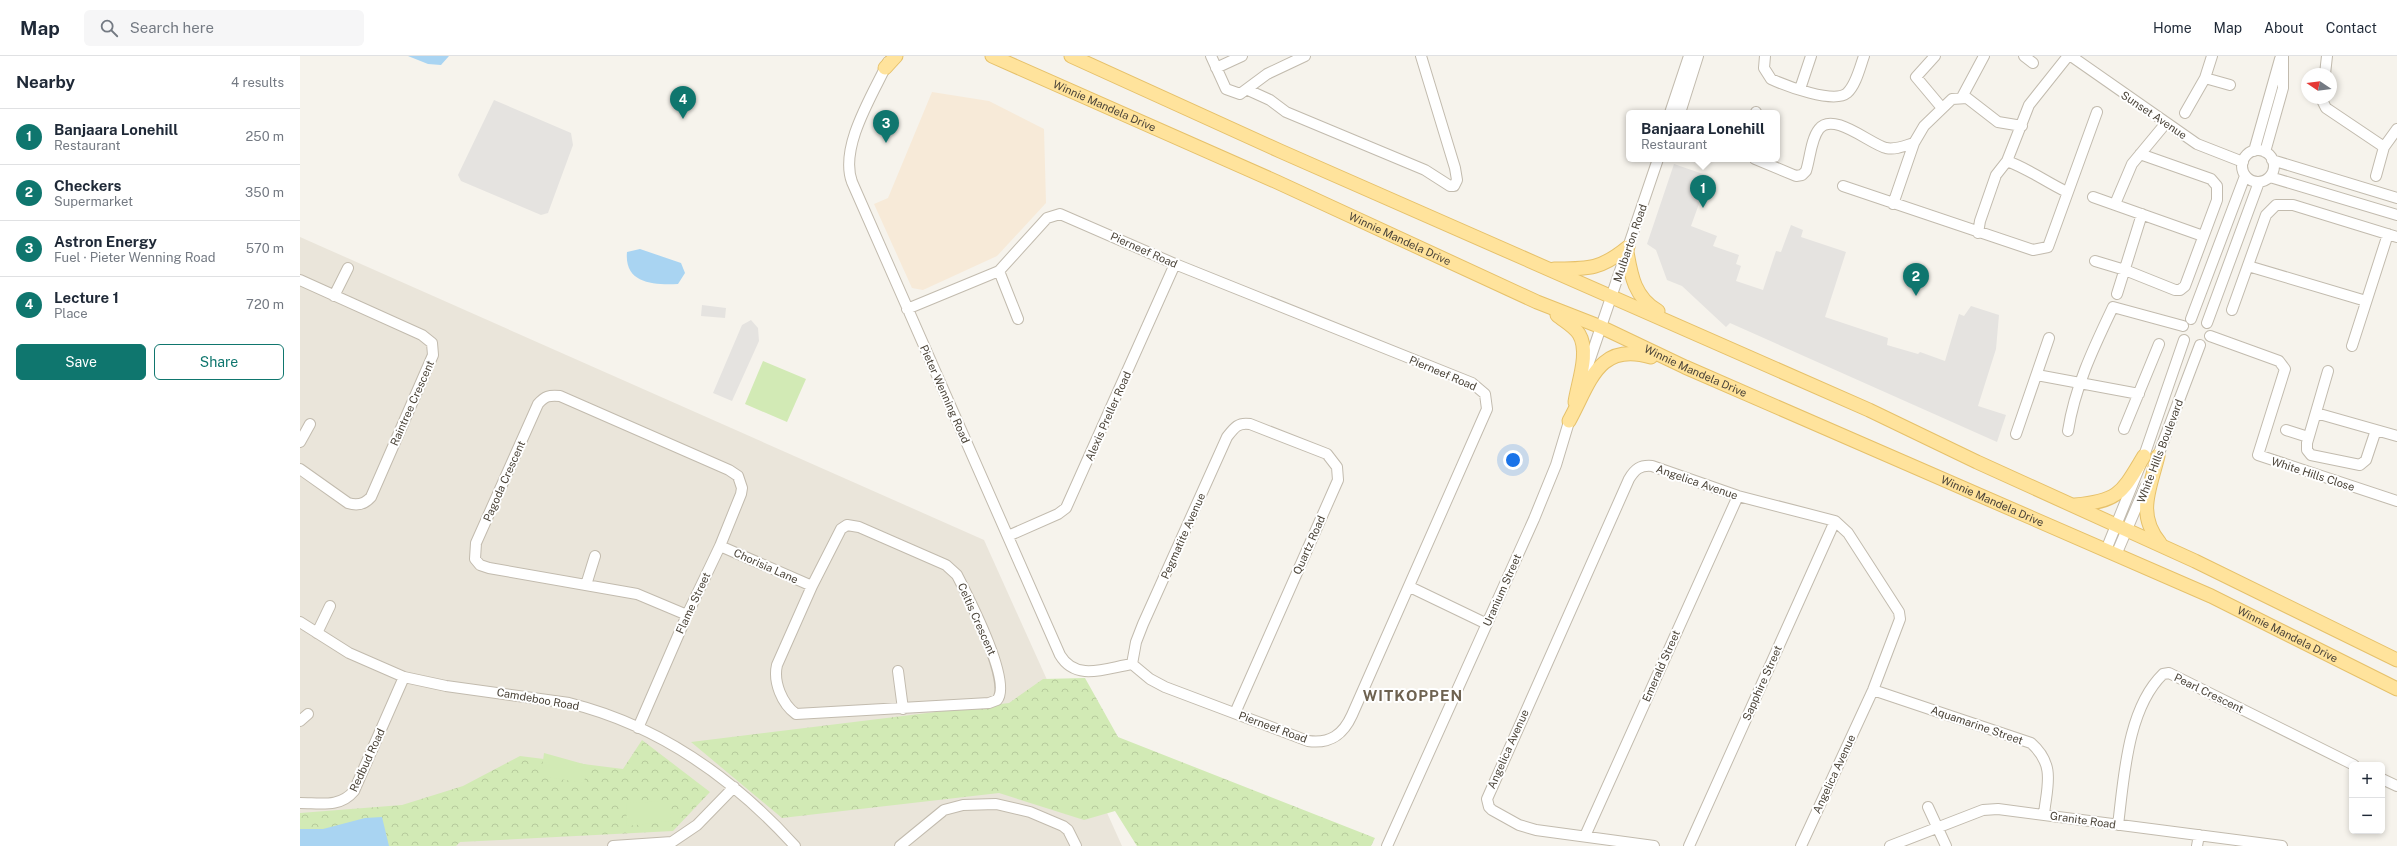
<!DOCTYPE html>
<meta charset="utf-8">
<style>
body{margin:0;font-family:"Public Sans",sans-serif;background:#f6f6f7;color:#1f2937}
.controls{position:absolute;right:12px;bottom:12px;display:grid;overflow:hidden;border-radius:6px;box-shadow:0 2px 6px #0003}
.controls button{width:36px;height:36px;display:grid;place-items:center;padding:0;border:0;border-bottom:1px solid #e0e1e3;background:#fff;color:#1f2937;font:20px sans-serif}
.compass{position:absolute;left:2001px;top:12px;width:36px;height:36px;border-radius:50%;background:#fff;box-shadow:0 2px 6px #0003;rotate:283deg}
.you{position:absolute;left:1213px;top:404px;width:14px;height:14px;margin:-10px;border:3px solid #fff;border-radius:50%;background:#1a73e8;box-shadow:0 0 0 6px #1a73e833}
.badge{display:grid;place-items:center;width:26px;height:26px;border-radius:50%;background:#0f766e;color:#fff;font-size:13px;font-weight:700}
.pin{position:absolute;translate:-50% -33px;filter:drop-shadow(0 1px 2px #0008)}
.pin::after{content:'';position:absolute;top:21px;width:14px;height:12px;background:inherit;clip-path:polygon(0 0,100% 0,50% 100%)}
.popup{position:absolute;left:1326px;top:54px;width:154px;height:52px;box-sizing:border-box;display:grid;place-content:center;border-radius:6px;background:#fff;filter:drop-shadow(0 1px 3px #0005);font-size:13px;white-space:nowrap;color:#747a83}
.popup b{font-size:15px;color:#1f2937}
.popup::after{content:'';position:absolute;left:50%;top:100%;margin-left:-8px;border:8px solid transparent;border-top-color:#fff}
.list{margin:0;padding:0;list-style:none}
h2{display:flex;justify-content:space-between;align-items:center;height:52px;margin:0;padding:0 16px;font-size:17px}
h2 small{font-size:13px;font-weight:400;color:#747a83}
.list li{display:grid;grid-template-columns:26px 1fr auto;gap:12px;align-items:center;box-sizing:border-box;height:56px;padding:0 16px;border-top:1px solid #e0e1e3}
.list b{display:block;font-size:15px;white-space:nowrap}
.list p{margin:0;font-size:13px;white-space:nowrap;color:#747a83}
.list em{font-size:13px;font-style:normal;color:#747a83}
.actions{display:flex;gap:8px;padding:12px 16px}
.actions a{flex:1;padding:9px 0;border:1px solid #0f766e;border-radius:6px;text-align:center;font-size:14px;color:#0f766e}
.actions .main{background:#0f766e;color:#fff}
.icon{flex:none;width:22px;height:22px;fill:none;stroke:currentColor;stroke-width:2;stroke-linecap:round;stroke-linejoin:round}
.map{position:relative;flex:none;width:2097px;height:790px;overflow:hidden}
header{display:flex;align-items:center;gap:24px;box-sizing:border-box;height:56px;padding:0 20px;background:#fff;border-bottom:1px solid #e0e1e3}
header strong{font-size:19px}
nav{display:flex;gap:22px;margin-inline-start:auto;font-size:14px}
.search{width:280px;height:36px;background:#f6f6f7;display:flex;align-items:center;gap:10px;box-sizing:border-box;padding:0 14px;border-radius:6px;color:#747a83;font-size:15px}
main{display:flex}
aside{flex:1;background:#fff}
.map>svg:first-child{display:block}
</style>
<header>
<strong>Map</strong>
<div class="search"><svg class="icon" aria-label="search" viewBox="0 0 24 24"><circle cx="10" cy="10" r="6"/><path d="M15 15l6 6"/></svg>Search here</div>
<nav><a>Home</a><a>Map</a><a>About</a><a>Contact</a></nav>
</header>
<main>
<aside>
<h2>Nearby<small>4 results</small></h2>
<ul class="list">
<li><span class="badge">1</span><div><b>Banjaara Lonehill</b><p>Restaurant</p></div><em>250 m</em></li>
<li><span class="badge">2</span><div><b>Checkers</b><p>Supermarket</p></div><em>350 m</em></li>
<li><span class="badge">3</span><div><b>Astron Energy</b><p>Fuel · Pieter Wenning Road</p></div><em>570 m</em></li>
<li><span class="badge">4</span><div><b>Lecture 1</b><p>Place</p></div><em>720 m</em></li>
</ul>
<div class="actions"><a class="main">Save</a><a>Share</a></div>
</aside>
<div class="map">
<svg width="2097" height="790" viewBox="0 0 2097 790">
<defs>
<pattern id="park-crowns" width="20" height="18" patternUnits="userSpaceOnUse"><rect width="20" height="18" fill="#d2eab5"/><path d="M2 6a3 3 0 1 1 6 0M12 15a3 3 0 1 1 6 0" fill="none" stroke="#b6ca9c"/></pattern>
</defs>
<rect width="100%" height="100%" fill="#f6f3ec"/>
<path fill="#eae5da" d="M0,181l684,303 138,306h-822z"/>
<path fill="#f7ead8" d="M632,36l57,9 55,28 2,74 -49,53 -74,34 -11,-2 -38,-84 14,-6z"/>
<path fill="url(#park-crowns)" d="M785,622l33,59 257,101 -4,8h-234l-22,-35 -31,9 -85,-27 -217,25 -91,-76 318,-39 34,-24z
M342,684l68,52 -37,39 -213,11 -4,4h-156v-33l102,-8 61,-19 57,-30 103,13z"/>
<path fill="#d2eab5" d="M463,305l43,18 -19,43 -42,-18z
M244,697l43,12 -3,18 -43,-7z
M371,745l-1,20 -43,5 -1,-23z"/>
<path fill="#e5e3e0" d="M194,44l77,33 2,12 -25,68 -7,2 -80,-34 -3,-6z
M1374,108l35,12 -18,50 26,10 -4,10 26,9 -3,9 5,2 -5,15 27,9 13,-39 5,1 10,-27 12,5 -2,7 45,15 -21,65 63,21 -1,7 31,9 2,-2 25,9 14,-47 5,2 7,-10 28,9 -3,34 -18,57 28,9 -9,27 -267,-119 -4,4 -44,-41 -15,-6 -11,-30 -9,-6z
M402,249l24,3 -1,10 -24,-2z
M451,264l7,8 1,13 -27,60 -19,-8 29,-68z"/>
<path fill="#a9d4f2" d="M108,0h41l-8,9 -13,-1z
M340,193l41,14 4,10 -7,11c-24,1 -54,0 -51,-32z
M82,761l7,29h-89v-17h23l42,-11z"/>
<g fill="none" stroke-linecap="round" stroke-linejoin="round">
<g stroke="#c2bbae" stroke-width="12">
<path id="minor" d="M911,0l15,33 14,5 27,-20 38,-18
M1465,0l-1,12 7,11c15,7 63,25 76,14 9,-8 13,-26 17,-37
M1635,0l-19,21 26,31
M1724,0l9,7
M1771,0l126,88 46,18
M588,6c-15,32 -49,85 -36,120l208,473c16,27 46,13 72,9
M916,12l26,-12
M2025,18l2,-18
M1905,22l25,7
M1500,33l11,-33
M948,34l22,10 16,12 139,58 25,16h4l3,-6 -2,-12 -34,-112
M1662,41l22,-41
M2021,42l5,10 58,39
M1370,57l19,-57
M1380,57l18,-57
M1456,57v-1
M1885,57l20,-35 7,-22
M1942 110a16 16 0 1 1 32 0a16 16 0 1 1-32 0Z
M1954,95l26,-92
M1965,96l18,-64v-32
M1455,103l41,17 6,-1 4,-4c4,-12 5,-32 13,-42 14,-18 51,15 67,19 10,2 18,-2 28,-5
M1972,104l125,38
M1707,105c22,8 39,21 60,31
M2076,120l8,-29 13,-18
M1970,121l127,38
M1543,130l190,64 15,-3 49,-135
M1793,141l110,39
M1593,148l21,-61 10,-17 28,-27 15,-1 31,24 24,4
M1815,148l17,-40 34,-41
M1678,177l2,-12 16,-46 11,-14 22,-56 39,-49
M1795,205l30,9 50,20h5l5,-4 32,-86v-14l-6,-7 -71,-25
M1948,210l118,35
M699,215l19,48
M0,224l122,55 10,8 1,12 -62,142c-6,7 -14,9 -23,6l-48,-34
M1817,238l25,-80
M34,240l14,-28
M607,253l92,-38 48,-53 13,-4 115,50 297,119 13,11 2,15 -135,306c-9,20 -22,29 -44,26l-143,-54 -15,-8 -18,-15
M1932,254l34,-95 10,-10h17l104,32
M1891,263l54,-143
M1907,267l52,-141
M1910,280l69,25 6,8 -27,86 139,46
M2052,290l36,-112
M1286,315l72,-212
M2028,315l-21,72v7l4,5 49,10 6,-5 10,-30
M1737,319l102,19
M2016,357l81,23
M1824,373l35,-85
M1986,374l22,7
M1768,375c7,-45 26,-84 45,-124l70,19
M1716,378l33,-96
M0,386l10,-18
M1856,405l44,-116
M547,469l12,2 87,38 11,10c10,20 56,108 40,125l-8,3 -193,11c-14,-10 -23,-32 -19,-49l35,-79 29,-57z
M708,480l50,-22 8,-6 109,-244
M420,490l92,40
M1806,494l38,-94 40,-116
M1816,499l29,-68
M286,529l9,-29
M1110,531l77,37
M0,566l49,31 55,24 42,9 123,17c89,22 165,76 226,143
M17,577l13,-27
M832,608l4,-22 7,-18 84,-187c7,-9 11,-15 23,-13l77,30 10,13 1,13 -103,233
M598,615l5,38
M1573,634l158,53c25,22 16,43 13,71
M0,665l8,-7
M338,672l49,-113 33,-69 21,-52 1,-6 -4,-12 -9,-6 -169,-74c-11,-1 -15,0 -22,8l-62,139 -1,16 5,6 9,3 148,26 50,21
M2082,723l15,7
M0,747c20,0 40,5 54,-12l50,-114
M1628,751l18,39
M1818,769c6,-47 9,-116 45,-151l6,-1 185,92
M1285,780l153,-340
M313,790l59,-4 25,-17 37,-38
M600,790l44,-36 19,-5 33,-1 34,8 33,14 5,4 8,16
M1087,790l147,-327 22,-54 15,-50
M1354,790l-118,-16 -17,-5 -27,-15 -3,-3 -2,-8 142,-320c6,-10 11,-14 23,-13l86,30 97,25 13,12 51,79 1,7 -27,71 -72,156
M1389,790l146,-325
M1590,790l93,-36 15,-1 284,37
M1897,790l2,-11"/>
</g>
<g stroke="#e6c16a" stroke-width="15">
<g id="major">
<path id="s1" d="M692,0l285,126 260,120 64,25 84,40 526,229 186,93"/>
<path d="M771,0l209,95 589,259 108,52 218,99 202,99"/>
<path d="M585,12l11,-12"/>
<path d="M1327,196c4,24 8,46 31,59"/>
<path d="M1254,213c34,0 46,1 74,-22"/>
<path d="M1257,259c7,6 17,11 22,19 11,18 -1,48 -4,68"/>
<path d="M1269,365c21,-38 29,-80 82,-64"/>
<path d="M1858,400c-8,33 -22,58 2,87"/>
<path d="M1775,449c45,-4 47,-13 69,-49"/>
</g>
</g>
<use href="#minor" stroke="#fff" stroke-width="10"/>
<use href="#major" stroke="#ffe39c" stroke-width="13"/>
</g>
<g text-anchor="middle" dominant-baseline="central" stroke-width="4" stroke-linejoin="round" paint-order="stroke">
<g font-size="11" fill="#4b4439" stroke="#fff">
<text stroke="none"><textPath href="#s1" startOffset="123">Winnie Mandela Drive</textPath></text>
<text transform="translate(1854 59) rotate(34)">Sunset Avenue</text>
<text stroke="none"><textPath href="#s1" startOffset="447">Winnie Mandela Drive</textPath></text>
<text transform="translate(1330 187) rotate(-71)">Mulbarton Road</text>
<text transform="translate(844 194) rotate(24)">Pierneef Road</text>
<text stroke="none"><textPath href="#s1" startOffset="771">Winnie Mandela Drive</textPath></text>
<text transform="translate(1143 317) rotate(23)">Pierneef Road</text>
<text transform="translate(645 338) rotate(66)">Pieter Wenning Road</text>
<text transform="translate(112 347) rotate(-66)">Raintree Crescent</text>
<text transform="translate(808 360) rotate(-66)">Alexis Preller Road</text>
<text transform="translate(1860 395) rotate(-69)">White Hills Boulevard</text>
<text transform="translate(2013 418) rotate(18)">White Hills Close</text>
<text transform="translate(204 425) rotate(-66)">Pagoda Crescent</text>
<text transform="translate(1397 426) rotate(19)">Angelica Avenue</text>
<text stroke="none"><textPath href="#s1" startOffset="1095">Winnie Mandela Drive</textPath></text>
<text transform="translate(883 480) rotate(-66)">Pegmatite Avenue</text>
<text transform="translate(1009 489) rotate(-66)">Quartz Road</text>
<text transform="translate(466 510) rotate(24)">Chorisia Lane</text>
<text transform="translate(1202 534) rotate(-66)">Uranium Street</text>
<text transform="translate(393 547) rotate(-65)">Flame Street</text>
<text transform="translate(677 563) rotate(66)">Celtis Crescent</text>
<text stroke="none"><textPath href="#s1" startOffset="1419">Winnie Mandela Drive</textPath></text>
<text transform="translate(1361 610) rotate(-66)">Emerald Street</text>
<text transform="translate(1462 627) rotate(-66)">Sapphire Street</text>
<text transform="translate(1909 637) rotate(26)">Pearl Crescent</text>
<text transform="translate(238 643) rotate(10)">Camdeboo Road</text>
<text transform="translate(1677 669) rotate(19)">Aquamarine Street</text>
<text transform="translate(973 671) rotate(20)">Pierneef Road</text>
<text transform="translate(1208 693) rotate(-66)">Angelica Avenue</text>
<text transform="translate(67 704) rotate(-65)">Redbud Road</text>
<text transform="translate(1534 718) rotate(-65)">Angelica Avenue</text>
<text transform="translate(1783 764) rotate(8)">Granite Road</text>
</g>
<g font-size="15" font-weight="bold" letter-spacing="1" fill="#6e6250" stroke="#fff">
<text x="1113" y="639">WITKOPPEN</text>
</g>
</g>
</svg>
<div class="controls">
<button>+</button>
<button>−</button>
</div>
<svg class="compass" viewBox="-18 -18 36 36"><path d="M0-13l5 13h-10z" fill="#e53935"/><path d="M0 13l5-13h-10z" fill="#747a83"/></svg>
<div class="you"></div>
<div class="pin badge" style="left:1403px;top:152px">1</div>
<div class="popup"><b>Banjaara Lonehill</b>Restaurant</div>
<div class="pin badge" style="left:1616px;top:240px">2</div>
<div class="pin badge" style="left:586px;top:87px">3</div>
<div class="pin badge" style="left:383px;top:63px">4</div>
</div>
</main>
